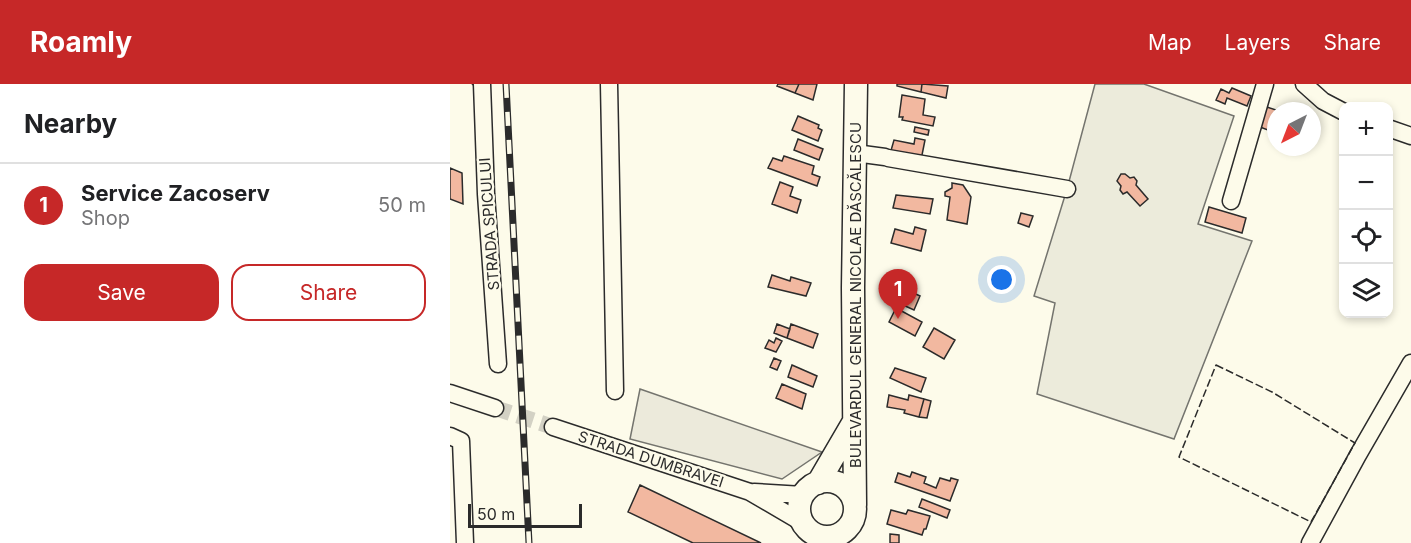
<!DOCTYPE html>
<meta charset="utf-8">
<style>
body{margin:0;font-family:Inter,sans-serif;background:#f2f2f2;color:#202124}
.controls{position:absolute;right:18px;top:18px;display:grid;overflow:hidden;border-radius:12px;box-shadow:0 3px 9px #0003}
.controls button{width:54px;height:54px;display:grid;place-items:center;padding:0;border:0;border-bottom:2px solid #e0e0e0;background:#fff;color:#202124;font:30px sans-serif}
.compass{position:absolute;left:817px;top:18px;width:54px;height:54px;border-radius:50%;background:#fff;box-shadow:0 3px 9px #0003;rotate:222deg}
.scale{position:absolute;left:18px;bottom:15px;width:114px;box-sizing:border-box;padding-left:6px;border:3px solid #2b2b2b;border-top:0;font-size:16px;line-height:21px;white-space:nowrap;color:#2b2b2b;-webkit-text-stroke:4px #fdfbea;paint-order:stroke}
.you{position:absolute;left:552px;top:196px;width:21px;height:21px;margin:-15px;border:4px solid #fff;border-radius:50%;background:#1a73e8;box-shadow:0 0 0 9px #1a73e833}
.badge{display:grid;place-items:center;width:39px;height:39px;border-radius:50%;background:#c62828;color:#fff;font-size:20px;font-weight:700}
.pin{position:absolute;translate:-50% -50px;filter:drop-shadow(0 2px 3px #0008)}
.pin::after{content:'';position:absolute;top:32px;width:21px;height:18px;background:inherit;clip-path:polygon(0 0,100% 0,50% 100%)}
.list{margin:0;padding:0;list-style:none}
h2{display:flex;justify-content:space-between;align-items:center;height:78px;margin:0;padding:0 24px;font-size:26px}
h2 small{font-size:20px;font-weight:400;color:#757577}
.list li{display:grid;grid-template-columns:39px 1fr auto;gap:18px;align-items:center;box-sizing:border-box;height:84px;padding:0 24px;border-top:2px solid #e0e0e0}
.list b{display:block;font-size:22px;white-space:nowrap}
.list p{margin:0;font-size:20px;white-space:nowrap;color:#757577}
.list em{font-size:20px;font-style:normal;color:#757577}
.actions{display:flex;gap:12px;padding:18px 24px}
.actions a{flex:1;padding:14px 0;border:2px solid #c62828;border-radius:18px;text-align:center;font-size:21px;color:#c62828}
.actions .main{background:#c62828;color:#fff}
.icon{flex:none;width:33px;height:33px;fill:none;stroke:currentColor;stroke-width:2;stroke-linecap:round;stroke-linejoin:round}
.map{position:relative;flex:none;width:961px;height:459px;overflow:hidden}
header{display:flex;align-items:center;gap:36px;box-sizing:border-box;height:84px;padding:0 30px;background:#c62828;color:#fff}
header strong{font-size:28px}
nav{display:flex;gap:33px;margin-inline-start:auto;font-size:21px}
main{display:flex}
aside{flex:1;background:#fff}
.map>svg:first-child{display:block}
</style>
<header>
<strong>Roamly</strong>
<nav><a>Map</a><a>Layers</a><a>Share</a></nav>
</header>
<main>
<aside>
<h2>Nearby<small></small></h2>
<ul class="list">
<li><span class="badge">1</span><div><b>Service Zacoserv</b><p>Shop</p></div><em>50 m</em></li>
</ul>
<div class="actions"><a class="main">Save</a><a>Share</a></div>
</aside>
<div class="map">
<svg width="961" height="459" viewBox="0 0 961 459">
<rect width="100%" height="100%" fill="#fdfbea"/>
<path fill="#ecebdb" stroke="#74746e" stroke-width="1.5" d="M645,0h49l90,32 -36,108 54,17 -78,198 -137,-45 18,-91 -21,-7 33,-107z"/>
<path fill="#eceadb" stroke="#74746e" stroke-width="1.5" d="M190,305l182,63 -40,27 -152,-40z"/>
<path fill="#f2b8a0" stroke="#2b2b2b" stroke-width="1.5" d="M328,0h21l-4,9 -18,-7z
M349,0h18l-4,16 -18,-7z
M447,0h25l-1,8 -24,-6z
M472,0l26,2 -2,12 -25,-6z
M782,4l19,8 -4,10 -20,-8 -2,6 -9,-4 5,-11 8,4z
M452,11l23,4 -2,16 12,2 -2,9 -31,-6 1,-3h-4z
M817,23l9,3v23l-16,-6z
M348,32l21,9 -1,3 4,2 -4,11 -26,-11z
M465,43l14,3 -1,5 -14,-3z
M465,54l10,2 -4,20 -31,-6 4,-14 20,4z
M348,55l25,10 -4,11 -25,-10z
M334,72l30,10 -2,8 8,3 -3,9 -49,-18 5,-10 9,3z
M0,84l12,5 1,31 -13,-5z
M671,90h4l5,4 4,-1 3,4 -1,4 12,14 -8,7 -13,-14 -4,2 -3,-4 1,-4 -4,-5z
M330,98l13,5 -3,9 11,4 -4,13 -25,-9z
M502,99l11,2 8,12 -4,27 -20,-4 3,-23 -5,-1v-4l7,-4z
M446,111l37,4 -3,15 -37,-6z
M759,123l37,11 -4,15 -37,-11z
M571,129l12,3 -4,11 -11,-4z
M465,143l11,3 -5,21 -30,-8 4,-14 18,5z
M322,191l18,6 1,-4 20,6 -5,13 -38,-9z
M448,202l22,10 -6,14 -22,-10z
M446,224l26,14 -7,14 -26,-14z
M327,240l13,5 -3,9 -13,-5z
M341,240l27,10 -5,14 -26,-10z
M484,244l21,12 -11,19 -21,-12z
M326,254l6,3 -6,11 -11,-4 4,-8 5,3z
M324,274l7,3 -4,9 -7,-3z
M342,281l25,11 -4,11 -25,-10z
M445,284l31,10 -5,14 -31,-14z
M332,300l24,10 -4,15 -26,-11z
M439,311l19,5 1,-5 15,4 -5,18 -15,-4 1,-3 -18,-3z
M474,315l7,2 -4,17 -8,-1z
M462,388l14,5 -2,6 12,5 4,-10 10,3 1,-3 7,2 -8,21 -55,-19 3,-9 12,4z
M190,401l121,58h-68l-65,-31z
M472,415l28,11 -3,8 -28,-11z
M441,426l15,4 2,-4 22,6 -4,13h-2l-2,6 -35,-11z
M440,450l9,1v8h-9z"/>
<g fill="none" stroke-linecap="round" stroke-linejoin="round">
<path stroke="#d3d1c4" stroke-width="16" stroke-dasharray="16 8" stroke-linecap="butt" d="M45,324l58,19"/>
<g stroke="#2b2b2b" stroke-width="19">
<path id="minor" d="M32,0l4,110 12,170
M159,0l6,307
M854,0l19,17 21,11
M938,44l23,8
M405,69l30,4
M438,74l179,31
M781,117l34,-117
M0,309l45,15
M103,343l197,65 53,31
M0,352l11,5 4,102
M304,408l49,3
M860,459l48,-88 53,-92"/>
</g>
<g stroke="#2b2b2b" stroke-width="25">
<path id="major" d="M349 425a28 28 0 1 1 56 0a28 28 0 1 1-56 0Z
M368,399l35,-60
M405,421l-2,-217 3,-204"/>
</g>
<use href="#minor" stroke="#fdfbea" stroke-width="16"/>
<use href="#major" stroke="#fdfbea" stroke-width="22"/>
<g stroke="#2b2b2b" stroke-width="7">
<path id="rail" d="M56,0l23,459"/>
</g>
<use href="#rail" stroke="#fdfbea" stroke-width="4.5" stroke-dasharray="14" stroke-linecap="butt"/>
<path stroke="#2b2b2b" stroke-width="1.5" stroke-dasharray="8 3" stroke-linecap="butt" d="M22,0l1,1
M766,281l56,27 83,51 -44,79 -132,-65z"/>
</g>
<g text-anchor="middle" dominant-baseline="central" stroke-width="4.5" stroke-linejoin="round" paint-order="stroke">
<g font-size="15" fill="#2b2b2b" stroke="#fdfbea">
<text transform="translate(39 140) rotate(-94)">STRADA SPICULUI</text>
<text transform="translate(405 211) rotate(-90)">BULEVARDUL GENERAL NICOLAE DĂSCĂLESCU</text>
<text transform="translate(201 375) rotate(18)">STRADA DUMBRAVEI</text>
</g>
</g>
</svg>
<div class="controls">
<button>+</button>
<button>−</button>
<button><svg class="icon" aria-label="locate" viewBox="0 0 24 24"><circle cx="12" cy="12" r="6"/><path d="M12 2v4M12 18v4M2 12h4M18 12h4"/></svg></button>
<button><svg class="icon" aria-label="layers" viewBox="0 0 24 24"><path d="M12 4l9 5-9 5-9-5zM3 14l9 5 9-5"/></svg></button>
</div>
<svg class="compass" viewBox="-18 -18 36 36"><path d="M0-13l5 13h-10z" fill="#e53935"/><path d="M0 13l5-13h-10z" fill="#757577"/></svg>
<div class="scale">50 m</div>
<div class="you"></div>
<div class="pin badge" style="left:448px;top:235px">1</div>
</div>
</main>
